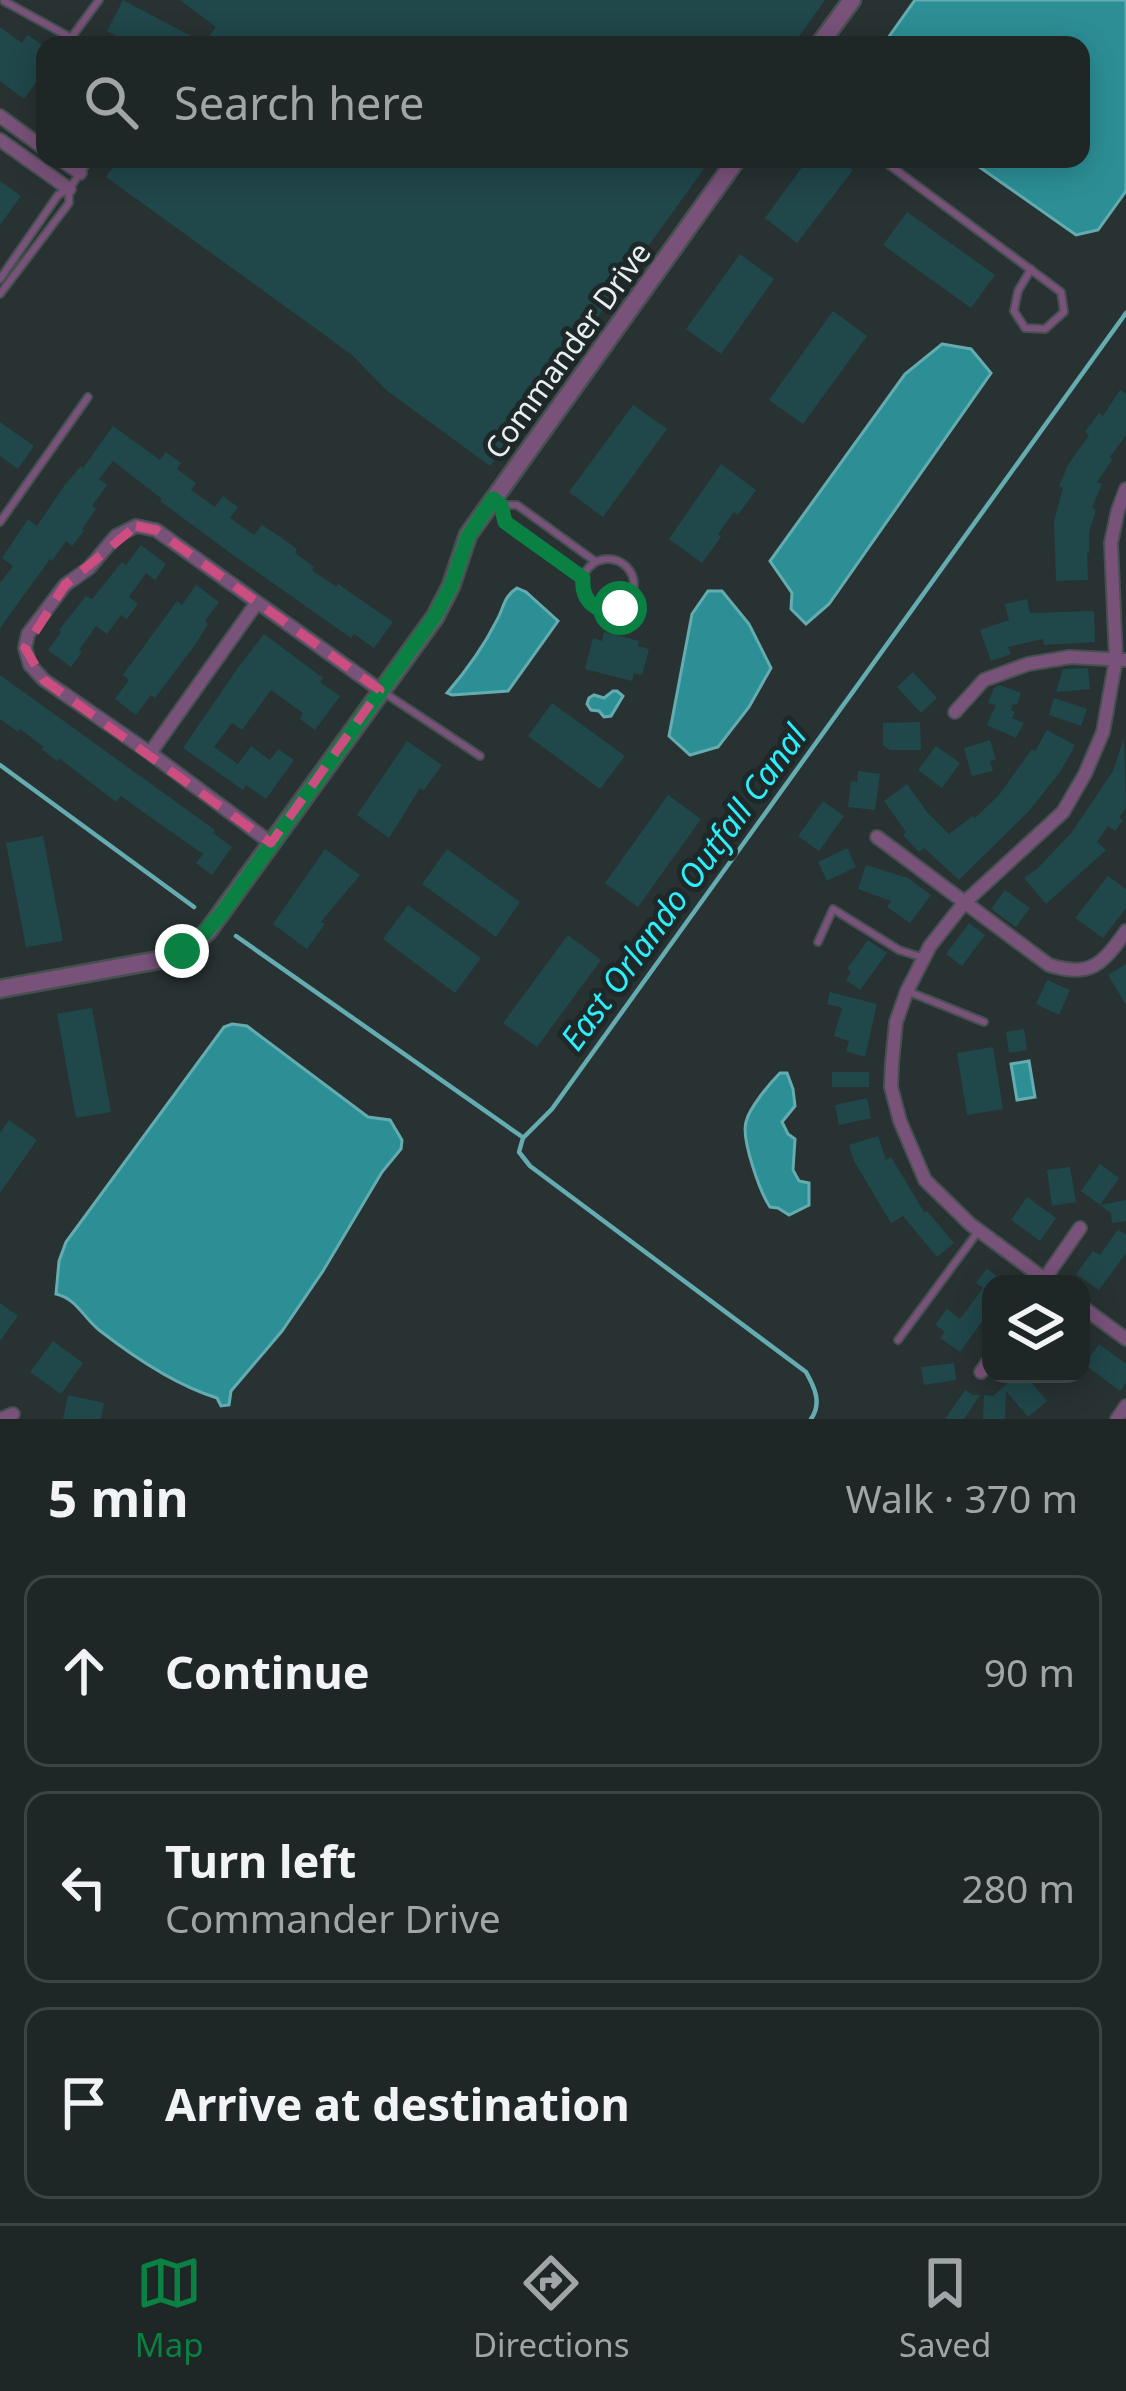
<!DOCTYPE html>
<meta charset="utf-8">
<style>
body{margin:0;font-family:"Noto Sans",sans-serif;background:#2b3232;color:#f1f3f6}
.controls{position:absolute;right:36px;bottom:36px;display:grid;overflow:hidden;border-radius:24px;box-shadow:0 6px 30px #0003}
.controls button{width:108px;height:108px;display:grid;place-items:center;padding:0;border:0;border-bottom:3px solid #3c4343;background:#1e2626;color:#f1f3f6;font:60px sans-serif}
.stop{position:absolute;width:36px;height:36px;margin:-27px;border:9px solid #0b8043;border-radius:50%;background:#fff}
.stop.end{background:#0b8043;border-color:#fff;box-shadow:0 3px 12px #0008}
.list{margin:0;padding:0;list-style:none}
h2{display:flex;justify-content:space-between;align-items:center;height:156px;margin:0;padding:0 48px;font-size:51px}
h2 small{font-size:39px;font-weight:400;color:#a1a5a7}
.list li{display:grid;grid-template-columns:78px 1fr auto;gap:36px;align-items:center;box-sizing:border-box;height:192px;margin:0 24px 24px;padding:0 24px;border:3px solid #3c4343;border-radius:24px}
.list b{display:block;font-size:45px;white-space:nowrap}
.list p{margin:0;font-size:39px;white-space:nowrap;color:#a1a5a7}
.list em{font-size:39px;font-style:normal;color:#a1a5a7}
.icon{flex:none;width:66px;height:66px;fill:none;stroke:currentColor;stroke-width:2;stroke-linecap:round;stroke-linejoin:round}
.map{position:relative;flex:none;width:1126px;height:1419px;overflow:hidden}
.search{position:absolute;background:#1e2626;box-shadow:0 6px 30px #0003;left:36px;right:36px;top:36px;height:132px;display:flex;align-items:center;gap:30px;box-sizing:border-box;padding:0 42px;border-radius:24px;color:#a1a5a7;font-size:45px}
.sheet{height:804px;background:#1e2626}
nav{display:flex;justify-content:space-around;align-items:center;box-sizing:border-box;height:168px;border-top:3px solid #3c4343;background:#1e2626;font-size:33px;color:#a1a5a7}
nav a{display:grid;justify-items:center;gap:6px}
nav .on{color:#0b8043}
.map>svg:first-child{display:block}
</style>
<div class="map">
<svg width="1126" height="1419" viewBox="0 0 1126 1419">
<rect width="100%" height="100%" fill="#283233"/>
<path fill="#2c8f96" stroke="#65acb1" stroke-width="3" d="M915,0h211v191l-28,39 -22,5 -108,-76h113v-114h-198z
M942,344l29,5 20,24 -162,231 -23,20 -15,-15 1,-16 -22,-32 135,-187z
M517,588l9,4 32,29 -50,70 -56,4 -5,-2c19,-22 37,-47 50,-73 7,-13 7,-24 20,-32z
M708,591h14l27,33 22,44 -22,39 -31,40 -28,8 -21,-19 23,-122z
M613,691h4l6,5 -12,20 -7,1 -5,-6 -8,-1 -4,-6 2,-6 5,-3 10,3z
M232,1024l15,2 121,91 22,3 12,20 -1,9 -19,23 -59,99 -41,60 -51,60 -2,14 -8,1 -4,-8c-42,-13 -82,-40 -118,-68 -16,-13 -22,-31 -43,-36l3,-33 7,-19 158,-215z
M1029,1061l6,36 -18,3 -6,-36z
M780,1073h7l6,16 2,17 -13,16 6,12 7,5 -2,31 6,11 10,2v22l-20,10 -11,-7 -8,-1c-10,-15 -29,-68 -24,-85 3,-14 24,-39 34,-49z"/>
<g fill="none" stroke-linecap="round" stroke-linejoin="round">
<path stroke="#65acb1" stroke-width="4.5" d="M0,765l194,142
M236,936l285,200
M811,1419c11,-16 4,-31 -5,-47l-276,-206 -11,-14 4,-14 29,-29 574,-796"/>
</g>
<path fill="#20474a" d="M123,0l81,43 12,-16 -36,-27h645l-32,45h-659l-27,-14z
M0,27l22,16 6,-8 17,12v23l-21,29 -24,-18z
M119,159h592l-221,307 -104,-76 -33,-34 -31,-23 -216,-156z
M808,159h31l14,11 -56,73 -32,-25z
M0,181l21,15 -21,29z
M907,212l88,63 -24,33 -88,-63z
M740,254l34,25 -53,75 -35,-25z
M833,311l34,25 -64,88 -34,-24z
M1120,390l6,4v41l-16,22 3,2 -16,23 5,2 -10,24 4,2 -7,22v21h-2l1,27 -32,1 -2,-60 9,-33 -4,-2 9,-21 21,-30 -4,-3 14,-19 4,3z
M633,405l34,24 -64,88 -34,-25z
M0,422l34,24 -16,23 -18,-13z
M113,426l47,34 6,-8 15,11 -4,6 19,14 -5,7 24,17 8,-11 15,11 -8,11 24,17 8,-10 20,13 15,11 -2,4 19,14 -2,3 24,17 2,-3 55,38 -19,26 -20,-14 -3,4 -118,-83 -73,-54 2,-2 -49,-38 -14,18 8,6 -15,21 4,3 -14,20 2,2 -12,15 -6,-5 -14,20 -2,-2 -50,69v-45l13,-17 -11,-8 26,-39 9,7 27,-40 17,-20 2,2z
M721,464l35,26 -18,25 -4,-3 -16,22 3,3 -19,26 -33,-24z
M141,545l25,19 -11,16 -9,-7 -17,24 9,7 -11,15 -6,-4 -14,19 -11,-8 -17,24 3,2 -11,15 -23,-17 13,-18 -2,-2 27,-34 6,3 30,-37 4,3z
M196,585l23,17 -14,19 3,3 -13,21 -40,53 -4,-3 -15,20 -21,-16 14,-19 -6,-5 54,-74 5,4z
M1027,599l3,14 64,-2 1,31 -51,3 -1,-6 -35,8 3,7 -20,7 -11,-31 29,-10 -4,-16z
M604,632l35,9 -1,5 11,3 -7,26 -8,-2 -2,8 -47,-12 8,-31 9,3z
M264,634l59,44 -3,4 20,14 -25,34 -15,-11 3,-6 -32,-23 -29,40 -10,-7 -18,24 24,17 13,-18 19,14 8,-11 16,11 -28,39 -20,-14 -3,5 -60,-42 54,-79z
M1088,668l2,21 -34,3 7,-23z
M913,672l24,26 -16,15 -24,-26z
M0,675l215,155 -2,3 19,14 -20,28 -16,-12 7,-9 -43,-30 -39,-28 -5,6 -57,-44 -2,3 -15,-12 2,-2 -24,-18 -2,3 -18,-13z
M1000,685l21,8 -4,12 -4,-1 -2,6 4,2 -3,6 12,5 -8,15 -29,-13 9,-20 -8,-2 6,-15z
M1054,698l33,11 -6,17 -32,-11z
M552,703l73,53 -25,33 -72,-53z
M920,722l1,28h-31l-7,-5v-22z
M1047,730l28,15 -15,27 -32,40 -69,68 -35,-32 -5,4 -16,-17 3,-3 -22,-31 23,-17 20,28 22,22 24,-18 2,2 24,-23 33,-46 3,2z
M1124,738l2,70 -7,10 4,2 -8,11 -7,-5 -11,16 9,8 -60,54 -22,-26 13,-9 35,-37 41,-61z
M990,740l6,20 -6,1 3,10 -21,5 -8,-28z
M407,741l35,24 -18,25 -4,-2 -31,50 -32,-23z
M936,746l24,17 -18,25 -24,-18z
M858,771l22,3 -5,36 -27,-3 3,-26 6,1z
M668,795l33,24 -63,88 -33,-24z
M823,801l21,15 -25,35 -21,-15z
M43,836l20,105 -37,6 -20,-104z
M847,848l9,19 -29,14 -9,-19z
M325,849l35,26 -39,47 4,2 -18,25 -34,-25z
M447,849l73,53 -24,35 -74,-53z
M866,865l42,13 23,17 -21,28 -23,-16 4,-6 -33,-12z
M1108,876l18,13v19l-23,30 -28,-20z
M1005,890l25,18 -14,19 -25,-18z
M408,905l73,53 -26,35 -72,-54z
M969,923l16,12 -23,31 -16,-12z
M568,935l33,25 -64,87 -34,-24z
M868,940l19,13 -27,37 -14,-10 5,-8 -4,-3z
M1126,964v41l-18,-30z
M1047,980l23,10 -11,25 -23,-11z
M830,992l47,12 -12,53 -19,-6 3,-10 -15,-5 8,-28 -15,-4z
M92,1008l19,104 -35,6 -19,-104z
M1024,1029l3,21 -18,3 -3,-21z
M993,1047l10,62 -36,6 -10,-62z
M832,1072h37v15h-37z
M867,1098l4,20 -32,7 -4,-20z
M9,1120l28,20 -37,53v-60z
M878,1136l8,24 5,-3 33,55 3,-1 27,32 -17,14 -34,-41 -12,7 -37,-62 -5,-16z
M1100,1164l19,14 -19,27 26,-5v21l-14,2 -1,-10 -30,-22z
M1070,1167l6,35 -24,4 -5,-36z
M1027,1197l29,21 -16,23 -29,-21z
M1118,1229l8,6v18l-27,37 -23,-16 17,-23 7,4z
M987,1269l20,15h-16v47l-10,-8 -21,29 -20,-14 5,-6 -10,-7 12,-16 13,10 23,-31 -7,-5z
M0,1303l18,13 -18,25z
M53,1341l30,22 -22,31 -31,-22z
M1099,1344l27,20v19l-6,8 -35,-26z
M954,1363l2,17 -32,5 -3,-18z
M1018,1374h6l23,27 -19,16 -22,-26 -1,28h-22l1,-24 9,1z
M965,1390l8,5h7l-16,24h-19z
M68,1395l36,8 -3,16h-38z"/>
<g fill="none" stroke-linecap="round" stroke-linejoin="round">
<g stroke="#475051" stroke-width="10">
<path id="service" d="M4,1l80,44
M71,38l28,-38
M881,159l180,133 3,20 -19,17 -20,-1 -11,-17 4,-20 13,-22
M0,279l58,-84 11,-6 21,-30
M0,294l69,-91v-11
M494,500l7,5h16l79,57
M501,505l4,17 78,56
M0,522l88,-125
M582 585a26 26 0 1 1 52 0a26 26 0 1 1-52 0Z
M383,692l97,64
M818,942l15,-33 66,41 25,8
M907,991l77,31
M898,1340l79,-107"/>
</g>
<g stroke="#475051" stroke-width="16">
<path id="minor" d="M0,116l45,33
M0,140l69,49
M60,159l20,14
M955,712l29,-32 44,-16 42,-7 56,3
M150,753l106,-149
M877,837l172,128c41,13 53,0 77,-34
M271,843l-121,-90 -106,-73 -14,-15 -5,-17 3,-14 37,-49 24,-17 27,-32 20,-10 20,4 224,160
M1041,1284l39,-56
M1051,1284l-81,-60 -45,-44 -25,-59 -9,-34 1,-24 4,-41 11,-31 23,-45 34,-43 99,-91 22,-38 18,-42 13,-73 -5,-116 7,-33 8,-21
M1081,1306l45,33
M981,1372l10,-14
M1,1419l12,-5
M1117,1419l9,-13"/>
</g>
<g stroke="#475051" stroke-width="21">
<path id="tertiary" d="M819,45l33,-45
M0,989l164,-30 32,-17 12,-11 227,-314 16,-31 17,-51 269,-376"/>
</g>
<use href="#service" stroke="#795279" stroke-width="6"/>
<use href="#minor" stroke="#795279" stroke-width="12"/>
<use href="#tertiary" stroke="#795279" stroke-width="16"/>
</g>
<g fill="none" stroke-linecap="round" stroke-linejoin="round">
<path stroke="#0b8043" stroke-width="15" d="M182,951l14,-8 25,-29 214,-298 16,-30 17,-50 25,-37 8,6 4,17 78,56c-2,23 14,38 37,30"/>
</g>
<path fill="none" stroke="#cc4e80" stroke-width="9" stroke-dasharray="24 15" stroke-linejoin="round" d="M136,526l20,4 224,160 -109,153 -227,-163 -19,-32 40,-63z"/>
<g text-anchor="middle" dominant-baseline="central" stroke-width="10" stroke-linejoin="round" paint-order="stroke">
<g font-size="30" fill="#e9eff0" stroke="#1e2829">
<text transform="translate(567 350) rotate(-54)">Commander Drive</text>
</g>
<g font-size="33" font-style="italic" fill="#2deefa" stroke="#1e2829">
<text transform="translate(683 887) rotate(-54)">East Orlando Outfall Canal</text>
</g>
</g>
</svg>
<div class="controls">
<button><svg class="icon" aria-label="layers" viewBox="0 0 24 24"><path d="M12 4l9 5-9 5-9-5zM3 14l9 5 9-5"/></svg></button>
</div>
<div class="stop" style="left:620px;top:608px"></div>
<div class="stop end" style="left:182px;top:951px"></div>
<div class="search"><svg class="icon" aria-label="search" viewBox="0 0 24 24"><circle cx="10" cy="10" r="6"/><path d="M15 15l6 6"/></svg>Search here</div>
</div>
<section class="sheet">
<h2>5 min<small>Walk · 370 m</small></h2>
<ul class="list">
<li><svg class="icon" aria-label="ahead" viewBox="0 0 24 24"><path d="M12 20V5M6 11l6-6 6 6"/></svg><div><b>Continue</b></div><em>90 m</em></li>
<li><svg class="icon" aria-label="left" viewBox="0 0 24 24"><path d="M17 20v-9H6M10 6l-5 5 5 5"/></svg><div><b>Turn left</b><p>Commander Drive</p></div><em>280 m</em></li>
<li><svg class="icon" aria-label="arrive" viewBox="0 0 24 24"><path d="M6 21V4h12l-3 4 3 4H6"/></svg><div><b>Arrive at destination</b></div></li>
</ul>
</section>
<nav>
<a class="on"><svg class="icon" aria-label="map" viewBox="0 0 24 24"><path d="M3 6l6-2 6 2 6-2v14l-6 2-6-2-6 2zM9 4v14M15 6v14"/></svg>Map</a>
<a><svg class="icon" aria-label="directions" viewBox="0 0 24 24"><path d="M12 3l9 9-9 9-9-9zM9 14v-3h6M13 9l2 2-2 2"/></svg>Directions</a>
<a><svg class="icon" aria-label="saved" viewBox="0 0 24 24"><path d="M7 4h10v16l-5-4-5 4z"/></svg>Saved</a>
</nav>
